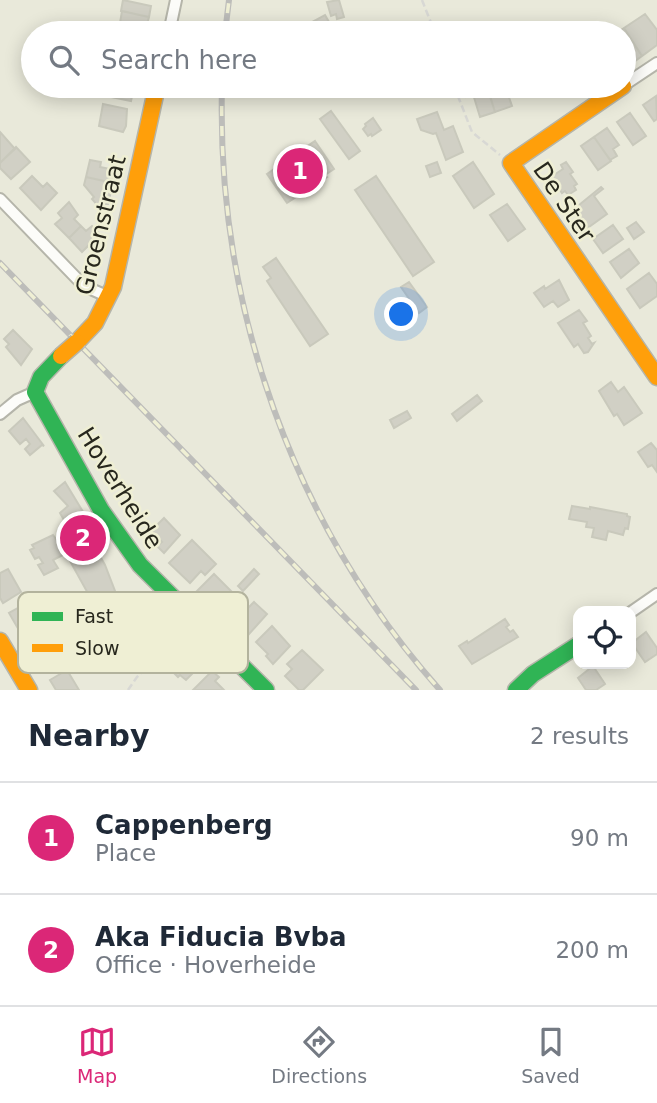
<!DOCTYPE html>
<meta charset="utf-8">
<style>
body{margin:0;font-family:"DejaVu Sans",sans-serif;background:#f2f2f3;color:#1f2937}
.controls{position:absolute;right:21px;bottom:21px;display:grid;overflow:hidden;border-radius:14px;box-shadow:0 4px 18px #0003}
.controls button{width:63px;height:63px;display:grid;place-items:center;padding:0;border:0;border-bottom:2px solid #e0e1e3;background:#fff;color:#1f2937;font:35px sans-serif}
.you{position:absolute;left:402px;top:315px;width:24px;height:24px;margin:-18px;border:5px solid #fff;border-radius:50%;background:#1a73e8;box-shadow:0 0 0 10px #1a73e833}
.badge{display:grid;place-items:center;width:46px;height:46px;border-radius:50%;background:#db2777;color:#fff;font-size:23px;font-weight:700}
.pin{position:absolute;translate:-50% -50%;border:4px solid #fff;box-shadow:0 2px 7px #0006}
.list{margin:0;padding:0;list-style:none}
h2{display:flex;justify-content:space-between;align-items:center;height:91px;margin:0;padding:0 28px;font-size:30px}
h2 small{font-size:23px;font-weight:400;color:#747a83}
.list li{display:grid;grid-template-columns:46px 1fr auto;gap:21px;align-items:center;box-sizing:border-box;height:112px;padding:0 28px;border-top:2px solid #e0e1e3}
.list b{display:block;font-size:26px;white-space:nowrap}
.list p{margin:0;font-size:23px;white-space:nowrap;color:#747a83}
.list em{font-size:23px;font-style:normal;color:#747a83}
.icon{flex:none;width:38px;height:38px;fill:none;stroke:currentColor;stroke-width:2;stroke-linecap:round;stroke-linejoin:round}
.map{position:relative;flex:none;width:657px;height:690px;overflow:hidden}
.search{position:absolute;background:#fff;box-shadow:0 4px 18px #0003;left:21px;right:21px;top:21px;height:77px;display:flex;align-items:center;gap:18px;box-sizing:border-box;padding:0 24px;border-radius:38px;color:#747a83;font-size:26px}
.sheet{height:315px;background:#fff}
nav{display:flex;justify-content:space-around;align-items:center;box-sizing:border-box;height:98px;border-top:2px solid #e0e1e3;background:#fff;font-size:19px;color:#747a83}
nav a{display:grid;justify-items:center;gap:4px}
nav .on{color:#db2777}
.map>svg:first-child{display:block}
</style>
<div class="map">
<svg width="657" height="690" viewBox="0 0 657 690">
<rect width="100%" height="100%" fill="#e9e9da"/>
<path fill="#d1d0c5" stroke="#c9c9bc" stroke-width="2" d="M123,0l28,6 -2,11 -28,-6z
M339,0l5,17 -7,2 -1,-5 -5,2 -4,-14z
M122,11l27,6 -3,11 -26,-5z
M645,14l12,16v15l-15,11 -18,-28z
M325,15l8,14 16,-7 5,2v5l-6,4h-56z
M120,23l26,5 -1,5h-27z
M624,28l18,28 -11,8 -5,-7 -2,1v-25h-8z
M114,86l20,1 -3,14 -20,-4z
M462,86h8l3,5 14,-5 8,26 -15,5 -7,-23 -7,3z
M510,86l1,4 -4,2 5,14 -17,6 -8,-25z
M656,96l1,23 -3,2 -11,-16z
M103,104l24,5 -1,17 -3,6 -24,-6z
M331,111l29,40 -11,8 -29,-40z
M437,112l7,18 9,-4 10,26 -17,8 -10,-27 -3,1 -12,-4 -4,-11z
M630,113l16,23 -13,9 -16,-23z
M373,118l8,12 -9,6 -1,-2 -3,2 -5,-7 3,-3 -1,-2z
M607,128l12,17 -6,4 4,7 -7,4 -16,-23z
M0,132l15,17 -15,14z
M594,137l17,24 -13,9 -17,-24z
M315,141l19,28 -9,6 2,2 -40,26 -20,-29z
M16,147l14,15 -19,17 -11,-11v-5z
M90,160l11,2 -1,5 15,3 -2,13 -27,-6z
M437,162l4,11 -11,4 -4,-11z
M473,162l21,32 -20,14 -21,-32z
M566,162l7,10 -3,2 7,10 -3,2 2,4 -8,5 -3,-4 -3,2 -11,-16 12,-8 -2,-4z
M32,176l11,11 4,-4 10,10 -16,17 -21,-22z
M376,176l58,86 -21,14 -58,-86z
M86,177l27,6 -5,21h-5l-4,3 -7,-8 2,-2 -10,-12z
M601,187l2,2 -9,7 13,18 -21,15 -13,-19z
M69,202l9,13 -4,4 7,7 -12,12 -14,-14 7,-6 -4,-5z
M507,204l18,25 -17,12 -18,-26z
M636,222l8,10 -10,7 -7,-11z
M613,225l10,14 -20,14 -10,-14z
M81,226l5,5 6,-5 8,8 -18,18 -13,-14z
M629,249l10,14 -18,15 -11,-16z
M276,258l52,76 -18,12 -43,-65 4,-3 -8,-11z
M649,273l8,11v12l-17,12 -13,-19z
M559,280l10,20 -11,7 -5,-6 -9,6 -10,-14 10,-7 1,3z
M409,282l18,25 -8,6 -18,-26z
M579,310l8,11 -4,2 8,13 -3,2 4,6 2,-1 -6,9 -4,1 -6,-9 -4,3 -16,-24z
M13,330l19,19 -11,16 -15,-18 3,-3 -5,-5z
M611,382l7,10 6,-5 18,26 -18,12 -7,-11 -3,2 -15,-25z
M477,395l5,6 -25,20 -5,-7z
M407,411l4,7 -17,10 -4,-8z
M23,418l21,28 -2,-1 -12,10 -5,-6 5,-5 -4,-5 -6,5 -11,-13z
M651,443l6,7v22l-5,-7 -4,2 -10,-15z
M65,482l23,38 -19,9 -9,-16 8,-7 -14,-15z
M572,506l18,3v-2l37,7v2l3,1 -2,12 -3,-1 -2,7 -15,-4 -2,9 -14,-3 2,-9 -8,-1 1,-5 -18,-3z
M164,518l16,17 -16,18 -7,-7 5,-4 -11,-11z
M82,524l23,41 20,52 -20,7 -45,-81 11,-6 -3,-7z
M53,535l8,11 2,9 -10,5 5,8 -14,7 -6,-10 5,-2 -4,-6 -4,2 -5,-9 4,-2 -2,-3z
M192,540l24,24 -11,11 -4,-4 -11,12 -21,-20z
M8,569l13,23 -18,11 -3,-5v-25z
M254,569l5,5 -16,17 -5,-5z
M214,574l18,18 -4,4 2,1 -13,13 -20,-19z
M240,602l7,7 7,-7 13,12 -18,20 -13,-12 -3,3 -8,-8z
M27,603l3,5 -3,2 2,4 4,-2 8,14 -18,11 -14,-24z
M505,619l4,6 -3,2 4,5 3,-2 5,7 -46,27 -13,-18 8,-5 1,2z
M272,626l18,20 -17,18 -7,-8 2,-2 -12,-12z
M646,632l11,16v6l-12,8 -13,-19z
M184,644l18,20 -16,16 -6,-5 -2,2 -13,-13z
M302,650l21,20 -20,20h-4l-14,-14 7,-7 -5,-5z
M593,666l12,18 -9,6h-10l-8,-12z
M67,670l12,20h-23l-6,-10z
M212,671l7,6 -4,4 9,9h-31z"/>
<g fill="none" stroke-linecap="round" stroke-linejoin="round">
<g stroke="#b5b5aa" stroke-width="14">
<path id="street" d="M169,33l7,-33
M624,85l33,-22
M0,199l84,87 25,11
M0,414l17,-14 18,-8
M631,612l26,-18"/>
</g>
<g stroke="#b5b5aa" stroke-width="19">
<path id="fast" d="M61,356l-20,21 -6,15 66,118 39,55 126,125
M516,690l17,-16 45,-29"/>
</g>
<g stroke="#b5b5aa" stroke-width="19">
<path id="slow" d="M623,86l-112,77 146,214
M77,342l18,-19 18,-36 44,-201
M0,641l29,49"/>
</g>
<path stroke="#d8d8d4" stroke-width="2.5" stroke-dasharray="7 3.5" stroke-linecap="butt" d="M422,0l13,33
M454,86l18,46 28,23
M128,690l9,-13 49,-45"/>
<use href="#street" stroke="#fcfcf9" stroke-width="10"/>
<use href="#fast" stroke="#30b455" stroke-width="16"/>
<use href="#slow" stroke="#ff9f0a" stroke-width="16"/>
<g stroke="#bdbdba" stroke-width="6">
<path id="rail" d="M225,33l4,-33
M222,86c-6,220 71,439 218,604
M0,263l416,427"/>
</g>
<use href="#rail" stroke="#efefd4" stroke-width="3.5" stroke-dasharray="10" stroke-linecap="butt"/>
<g stroke="#b5b5aa" stroke-width="19" stroke-linecap="butt">
<path id="slow-bridge" d="M61,356l16,-14"/>
</g>
<use href="#slow-bridge" stroke="#ff9f0a" stroke-width="16"/>
</g>
<g text-anchor="middle" dominant-baseline="central" stroke-width="5" stroke-linejoin="round" paint-order="stroke">
<g font-size="24" fill="#27271d" stroke="#efefd4">
<text transform="translate(564 202) rotate(56)">De Ster</text>
<text transform="translate(101 225) rotate(-76)">Groenstraat</text>
<text transform="translate(120 488) rotate(58)">Hoverheide</text>
</g>
</g>
<rect x="18" y="592" width="230" height="81" rx="10" fill="#efefd4" stroke="#b3b39d" stroke-width="2"/>
<rect x="32" y="612" width="31" height="9" fill="#30b455"/>
<rect x="32" y="644" width="31" height="8" fill="#ff9f0a"/>
<g font-size="19" fill="#27271d">
<text x="75" y="623">Fast</text>
<text x="75" y="655">Slow</text>
</g>
</svg>
<div class="controls">
<button><svg class="icon" aria-label="locate" viewBox="0 0 24 24"><circle cx="12" cy="12" r="6"/><path d="M12 2v4M12 18v4M2 12h4M18 12h4"/></svg></button>
</div>
<div class="you"></div>
<div class="pin badge" style="left:300px;top:171px">1</div>
<div class="pin badge" style="left:83px;top:538px">2</div>
<div class="search"><svg class="icon" aria-label="search" viewBox="0 0 24 24"><circle cx="10" cy="10" r="6"/><path d="M15 15l6 6"/></svg>Search here</div>
</div>
<section class="sheet">
<h2>Nearby<small>2 results</small></h2>
<ul class="list">
<li><span class="badge">1</span><div><b>Cappenberg</b><p>Place</p></div><em>90 m</em></li>
<li><span class="badge">2</span><div><b>Aka Fiducia Bvba</b><p>Office · Hoverheide</p></div><em>200 m</em></li>
</ul>
</section>
<nav>
<a class="on"><svg class="icon" aria-label="map" viewBox="0 0 24 24"><path d="M3 6l6-2 6 2 6-2v14l-6 2-6-2-6 2zM9 4v14M15 6v14"/></svg>Map</a>
<a><svg class="icon" aria-label="directions" viewBox="0 0 24 24"><path d="M12 3l9 9-9 9-9-9zM9 14v-3h6M13 9l2 2-2 2"/></svg>Directions</a>
<a><svg class="icon" aria-label="saved" viewBox="0 0 24 24"><path d="M7 4h10v16l-5-4-5 4z"/></svg>Saved</a>
</nav>
